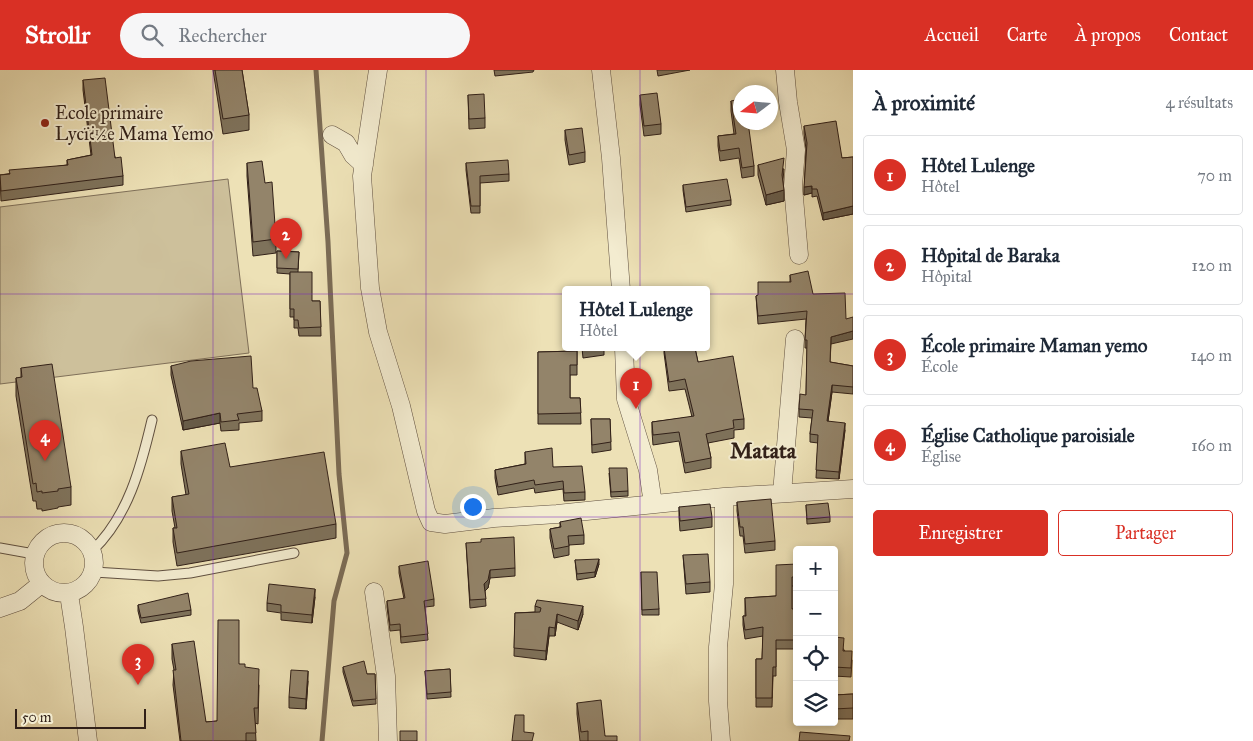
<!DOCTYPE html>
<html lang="fr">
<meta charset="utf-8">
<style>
body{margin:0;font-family:"IM FELL Great Primer",serif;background:#f6f6f7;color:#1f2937}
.controls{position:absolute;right:15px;bottom:15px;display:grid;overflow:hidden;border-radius:5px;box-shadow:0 2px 8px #0003}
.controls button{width:45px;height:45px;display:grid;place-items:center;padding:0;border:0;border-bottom:1px solid #e0e1e3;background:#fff;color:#1f2937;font:25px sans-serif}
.compass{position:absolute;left:733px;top:15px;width:45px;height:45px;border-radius:50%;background:#fff;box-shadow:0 2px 8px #0003;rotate:254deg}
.scale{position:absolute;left:15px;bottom:12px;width:131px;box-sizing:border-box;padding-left:5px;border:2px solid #312018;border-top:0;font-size:14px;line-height:18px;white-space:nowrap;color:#312018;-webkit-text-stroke:4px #f3ecd0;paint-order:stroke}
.you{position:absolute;left:472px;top:436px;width:18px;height:18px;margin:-12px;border:4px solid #fff;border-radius:50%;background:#1a73e8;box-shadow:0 0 0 8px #1a73e833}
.badge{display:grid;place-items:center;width:32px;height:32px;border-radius:50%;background:#d93025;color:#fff;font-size:16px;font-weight:700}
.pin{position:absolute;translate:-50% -41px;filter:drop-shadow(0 1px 2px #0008)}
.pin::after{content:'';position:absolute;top:26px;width:18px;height:15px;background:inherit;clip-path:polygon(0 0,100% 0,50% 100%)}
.popup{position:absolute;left:562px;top:216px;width:148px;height:65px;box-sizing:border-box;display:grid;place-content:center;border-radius:5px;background:#fff;filter:drop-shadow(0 1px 4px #0005);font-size:16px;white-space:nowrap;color:#747a83}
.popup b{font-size:19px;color:#1f2937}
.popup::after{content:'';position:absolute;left:50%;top:100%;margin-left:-10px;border:10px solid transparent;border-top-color:#fff}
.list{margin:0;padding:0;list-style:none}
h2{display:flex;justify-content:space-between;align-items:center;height:65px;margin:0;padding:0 20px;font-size:21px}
h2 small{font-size:16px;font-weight:400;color:#747a83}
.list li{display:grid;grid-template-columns:32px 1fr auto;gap:15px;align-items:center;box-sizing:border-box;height:80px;margin:0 10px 10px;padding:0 10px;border:1px solid #e0e1e3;border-radius:5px}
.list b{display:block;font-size:19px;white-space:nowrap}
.list p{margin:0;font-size:16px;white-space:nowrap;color:#747a83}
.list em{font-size:16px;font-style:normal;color:#747a83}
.actions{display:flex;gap:10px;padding:15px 20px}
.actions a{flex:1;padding:11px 0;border:1px solid #d93025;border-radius:5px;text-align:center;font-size:18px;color:#d93025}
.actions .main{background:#d93025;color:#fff}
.icon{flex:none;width:28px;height:28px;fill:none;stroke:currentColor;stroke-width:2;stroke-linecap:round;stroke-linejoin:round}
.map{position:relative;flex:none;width:853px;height:671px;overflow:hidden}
header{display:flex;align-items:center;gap:30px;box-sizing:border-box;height:70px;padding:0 25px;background:#d93025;color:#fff}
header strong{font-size:24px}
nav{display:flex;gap:28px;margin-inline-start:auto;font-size:18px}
.search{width:350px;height:45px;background:#f6f6f7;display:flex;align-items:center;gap:12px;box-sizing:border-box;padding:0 18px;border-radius:28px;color:#747a83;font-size:19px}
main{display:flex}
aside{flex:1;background:#fff}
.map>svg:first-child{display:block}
</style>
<header>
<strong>Strollr</strong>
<div class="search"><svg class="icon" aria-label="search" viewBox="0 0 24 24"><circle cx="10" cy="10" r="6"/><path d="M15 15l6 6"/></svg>Rechercher</div>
<nav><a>Accueil</a><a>Carte</a><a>À propos</a><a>Contact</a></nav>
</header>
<main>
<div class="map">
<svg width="853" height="671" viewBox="0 0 853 671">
<rect width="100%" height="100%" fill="#ede1b6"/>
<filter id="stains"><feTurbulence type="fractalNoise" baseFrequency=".004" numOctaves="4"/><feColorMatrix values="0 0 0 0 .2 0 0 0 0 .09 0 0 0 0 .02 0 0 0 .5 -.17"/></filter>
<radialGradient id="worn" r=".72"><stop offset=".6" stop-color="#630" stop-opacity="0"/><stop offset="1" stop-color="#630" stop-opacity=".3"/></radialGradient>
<path fill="#cdc09b" stroke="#7f705a" d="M228,109l21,174 -249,31v-177z"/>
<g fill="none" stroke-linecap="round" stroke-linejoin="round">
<path stroke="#7b6c56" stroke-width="5" d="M316,0l12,172 11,232 8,79 -13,48 -12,140"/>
<g stroke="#605040" stroke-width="11">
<path id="lane" d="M0,478l34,6
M92,481c36,-34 49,-84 60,-131
M94,502l64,4 32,-3 104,-20"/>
</g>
<g stroke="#605040" stroke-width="19">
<path id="street" d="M378,0l-16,106 8,112 8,44 23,74 25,105 5,11 14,2 49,-6 63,-4 167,-17 129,-8
M601,0l10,88 10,132
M785,0l3,32 8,48 -3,36 6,69
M332,65l14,8 7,12 11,10
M624,278l2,51 22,71 5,34
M782,423l13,-154
M34 493a30 30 0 1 1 60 0a30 30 0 1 1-60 0Z
M374,522l12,84 2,65
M69,524l5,33 14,114
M0,538l20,-7 21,-17
M721,671l-3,-40v-54l6,-63v-87"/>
</g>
<use href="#lane" stroke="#f3ecd0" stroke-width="9"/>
<use href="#street" stroke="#f3ecd0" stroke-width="18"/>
</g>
<path fill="#7e725b" stroke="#312018" d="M213,0h29l7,45v15l-26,4z
M494,0h40l-1,2 -38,4z
M657,0h33l-32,6z
M83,10l40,96v9l-122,16 -1,-26 67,-10v-5l24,-5 -8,-65z
M468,25l17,23v10l-16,1z
M640,25l21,29v10l-17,2 -4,-31z
M731,31l23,65v10l-12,2 -3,-20 -19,3 -2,-15v-10l16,-2 -3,-23z
M804,56l38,32 11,-1v57l-30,6 -6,-24 -5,1v-4l-8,2 2,-46 -2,-15z
M565,60l20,22v10l-16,3 -4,-25z
M247,93l18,20 11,56v14l-23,3 -6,-80z
M466,93l43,11v7l-29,2v30h-9l-5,-43z
M758,95l26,4 -1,11 1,21 -18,4 -8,-30z
M683,115l48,15v5l-45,7 -3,-22z
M277,181l22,1 -1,20 14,29h8l1,35h-22l-1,-8h-4v-11h-4v-43l-13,-1z
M790,205l23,19 33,25 -15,25 -1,18 23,4v28l-21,-2 -4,29 17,9 -6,49 -23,-1 2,-35 -8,-1v-8l2,-16 -13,-1v-8l7,-14 1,-47h-2v-8l1,-21 -48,5 -2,-28 34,-14z
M582,278h22v7l-21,3z
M664,278h31l3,14 46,57v10l-10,1v8l-26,5 3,15v10l-26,5 -6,-32 -26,4 -1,-13v-10l40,-5 -7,-28 -16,2 -5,-38z
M577,281v24h-7v23h10l1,26h-43v-72z
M171,296l82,22 9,23v10l-23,2v7l-18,1 -1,-8 -37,7 -12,-55z
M21,298l50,119v18l-13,2v1l-16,3v-2h-5l-1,-8h-3l-17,-105v-18h5z
M591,349h19l1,31 -19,3z
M181,381l49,16 106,57v14l-159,28 -4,-24v-14h2l-3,-17v-14l14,-2 -5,-31z
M525,382l28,15 32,25v8l-21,1 -1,-12 -28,4 -1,-5 -36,7 -3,-17v-8l30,-6z
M609,403l19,18v5l-17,1z
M737,432l38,39v9l-30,3 -2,-17h-3l-3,-25z
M806,435l24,12v5l-23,2z
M679,437l33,10v10l-32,4 -1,-14z
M560,452l24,13v9l-15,1v10l-15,3 -4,-20v-9l10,-2z
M466,473l49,25v8l-25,2 -2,10 -3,3 1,15 -16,2z
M683,485l27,27v10l-24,2z
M575,490l24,4 -4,13 -18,3z
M797,494v22h-5v23h5v40h-21v27h-3l-1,31h-16v-48h6l1,-23 -18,3 -2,-14v-9h2v-18l31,-2z
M399,496l35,33v7l-9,1 3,33 -27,3 -1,-13 -10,1 -3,-24v-6l17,-2 -5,-26z
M641,502l18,37v6h-17z
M315,527l-3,26 -31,-3v-7l-14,-2v-8z
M138,535l53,5v5l-50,8 -3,-12z
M535,536l48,8 -5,16 -21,-8 -2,14h-6l-3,24 -32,-4 1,-43 20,-1z
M834,567l18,23 -1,17 -17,-1z
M172,574l34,78 11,-1 22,-57 6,3 14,18 -1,39 -3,-1 1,18h-76l-7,-56 1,-15 -2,-11z
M343,597l24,7h8l1,30 -23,2 -10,-34z
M450,599l1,28 -24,2 -2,-28z
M308,611l-2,28 -17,-1v-11z
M853,624v25h-19v-24z
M577,633l28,33 12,5h-37l-3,-27z"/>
<path fill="#675c4a" stroke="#312018" d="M812,116v7l-8,2v-8z
M784,120v11l-18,4v-10z
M853,136v8l-30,6v-7z
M853,261v8l-22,5v-7z
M832,315v7l-5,36v-7z
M220,343v10l-37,7v-9z
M845,353v7l-6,49v-7z
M599,489v5l-4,13v-5z
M490,500v8l-2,10 -4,4v-8z
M315,519v8l-3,26v-8z
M583,536v8l-5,16v-9z
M557,544v8l-2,14v-8z
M549,557v9l-3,24v-9z
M308,601v10l-2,28v-10z"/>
<path fill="#93846a" stroke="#312018" d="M215,0h27l7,45 -26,4z
M105,8l10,80 6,-1 2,19 -122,15 -1,-16 10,-1 -1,-4 59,-5 -1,-5 25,-5 -9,-75z
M657,23l4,31 -17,2 -4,-31z
M484,24l1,24 -16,1 -1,-24z
M740,29v23h8l6,44 -12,2 -3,-20 -19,3 -2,-15 18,-2 -5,-33z
M836,51l6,37 11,-1v49l-30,7 -6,-24h-5v-3l-8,1 3,-44 -3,-17z
M582,58l3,24 -16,3 -4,-25z
M784,88l-2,17 2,15 -18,5 -8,-30z
M508,90l1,14 -29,2v30h-9l-5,-43z
M262,91l3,22 7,-1 4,57 -23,3 -6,-79z
M727,109l4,21 -45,7 -3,-22z
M277,181l22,1 -1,17 -21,-1z
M808,201l5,23 32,-1 1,26 7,-2v14l-22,6 -1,25 23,4v21l-21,-2 -5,36 18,2 -6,49 -23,-2 2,-35 -8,-1 3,-24 -14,-1 1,-15 6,1 1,-55h-2l2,-29 -49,5 -2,-20 2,-1v-13h33l-1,-7z
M290,202h22v29h8l1,26 -22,1 -1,-8h-4v-11h-4z
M664,278h31l3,14 35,-6 11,63 -11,1 1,8 -28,6 5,24 -26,5 -6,-31 -26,3 -1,-13 42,-6 -9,-37 -16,3z
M577,281v14h-7v33h10l1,15 -43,1v-62z
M251,286l2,32h4l5,23 -25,3 2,6 -18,2 -1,-9 -37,8 -12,-55 20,-5z
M52,294l19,123 -13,2v2l-16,2v-2l-5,1 -1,-9 -3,1 -17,-106 6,-1 -1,-9z
M591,349h19l1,23 -19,3z
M225,373l5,24 94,-15 12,72 -159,29 -4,-25h4l-5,-31 17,-3 -8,-43z
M552,378l1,19 29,-1 3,26 -21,1 -1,-12 -28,4 -1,-5 -36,7 -3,-17 31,-6 -1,-12z
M609,398h18l1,23 -17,1z
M771,429l4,42 -30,3 -2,-17h-3l-3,-25z
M828,433l2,14 -23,2 -1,-14z
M710,434l2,13 -32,4 -1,-14z
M581,448l3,17 -16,1 1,10 -15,3 -4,-20 11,-2 -1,-5z
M514,467l1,31 -25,2 -2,10 -4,4 2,15 -16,1 -4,-57 15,-1v-3z
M708,484l2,28 -24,2 -3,-29z
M599,489l-4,13 -18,2 -2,-14z
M428,491l6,38 -10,2 4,33 -27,3 -1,-13 -10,1 -3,-24 18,-3 -6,-32z
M797,494v13h-5v32h5v31h-21v27h-3l-1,31h-16v-39h6l1,-32 -18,3 -2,-14h3l-1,-18 31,-2v-31z
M641,502h16l2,37 -17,1z
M269,514l46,5 -3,26 -31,-3v-7l-14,-2z
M188,523l3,17 -50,8 -3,-13z
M537,530l46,6 -5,15 -21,-7 -2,14 -6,-1 -3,24 -32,-3 1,-35 25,-1 1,-4 -6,-2z
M218,550h21v44h6v3l14,2 -1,39h-4l2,25h-10v8h-65l-8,-71h3l-4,-26 22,-3 12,81 11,-1z
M834,567l10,1 -1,13h9l-1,17 -17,-1z
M364,591l3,13h8l1,25 -23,2 -10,-34z
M450,599l1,23 -24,2 -2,-23z
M291,600l17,1 -2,28 -17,-2z
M853,624v14l-19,1v-14z
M601,630l4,36h12v5h-29v-10l-7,1 -4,-29z
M515,645h9v17l10,1 -2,8h-20z
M400,661h17v10h-17z
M800,662l50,4 -1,5h-50z"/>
<path fill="none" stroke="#7b2cbf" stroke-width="1" stroke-opacity="0.55" d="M213,0v671M426,0v671M640,0v671M0,224h853M0,447h853"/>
<circle fill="#8f2418" stroke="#f3ecd0" stroke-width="2" cx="45" cy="53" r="5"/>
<g text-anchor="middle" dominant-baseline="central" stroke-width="4" stroke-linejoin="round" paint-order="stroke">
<g font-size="18" fill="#312018" stroke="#f3ecd0" text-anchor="start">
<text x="55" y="43">Ecole primaire<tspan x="55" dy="21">Lycï¿½e Mama Yemo</tspan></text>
</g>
<g font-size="22" font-weight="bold" fill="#312018" stroke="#f3ecd0">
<text x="763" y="380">Matata</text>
</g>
</g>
<rect width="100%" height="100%" filter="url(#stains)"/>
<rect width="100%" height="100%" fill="url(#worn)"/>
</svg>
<div class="controls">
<button>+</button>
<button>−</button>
<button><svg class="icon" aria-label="locate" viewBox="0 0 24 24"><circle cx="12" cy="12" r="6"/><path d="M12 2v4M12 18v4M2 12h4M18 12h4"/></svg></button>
<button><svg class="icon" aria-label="layers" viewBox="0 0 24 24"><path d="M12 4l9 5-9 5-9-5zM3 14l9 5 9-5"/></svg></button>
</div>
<svg class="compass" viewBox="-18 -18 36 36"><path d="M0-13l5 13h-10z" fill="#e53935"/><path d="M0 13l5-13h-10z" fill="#747a83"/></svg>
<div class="scale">50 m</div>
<div class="you"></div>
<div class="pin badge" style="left:636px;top:339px">1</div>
<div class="popup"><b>Hôtel Lulenge</b>Hôtel</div>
<div class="pin badge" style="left:286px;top:189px">2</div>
<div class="pin badge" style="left:138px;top:615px">3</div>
<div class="pin badge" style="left:45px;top:391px">4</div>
</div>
<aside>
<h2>À proximité<small>4 résultats</small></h2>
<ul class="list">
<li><span class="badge">1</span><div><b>Hôtel Lulenge</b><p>Hôtel</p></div><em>70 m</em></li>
<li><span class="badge">2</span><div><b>Hôpital de Baraka</b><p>Hôpital</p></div><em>120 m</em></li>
<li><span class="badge">3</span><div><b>École primaire Maman yemo</b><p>École</p></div><em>140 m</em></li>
<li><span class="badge">4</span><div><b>Église Catholique paroisiale</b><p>Église</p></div><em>160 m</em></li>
</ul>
<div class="actions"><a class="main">Enregistrer</a><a>Partager</a></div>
</aside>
</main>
